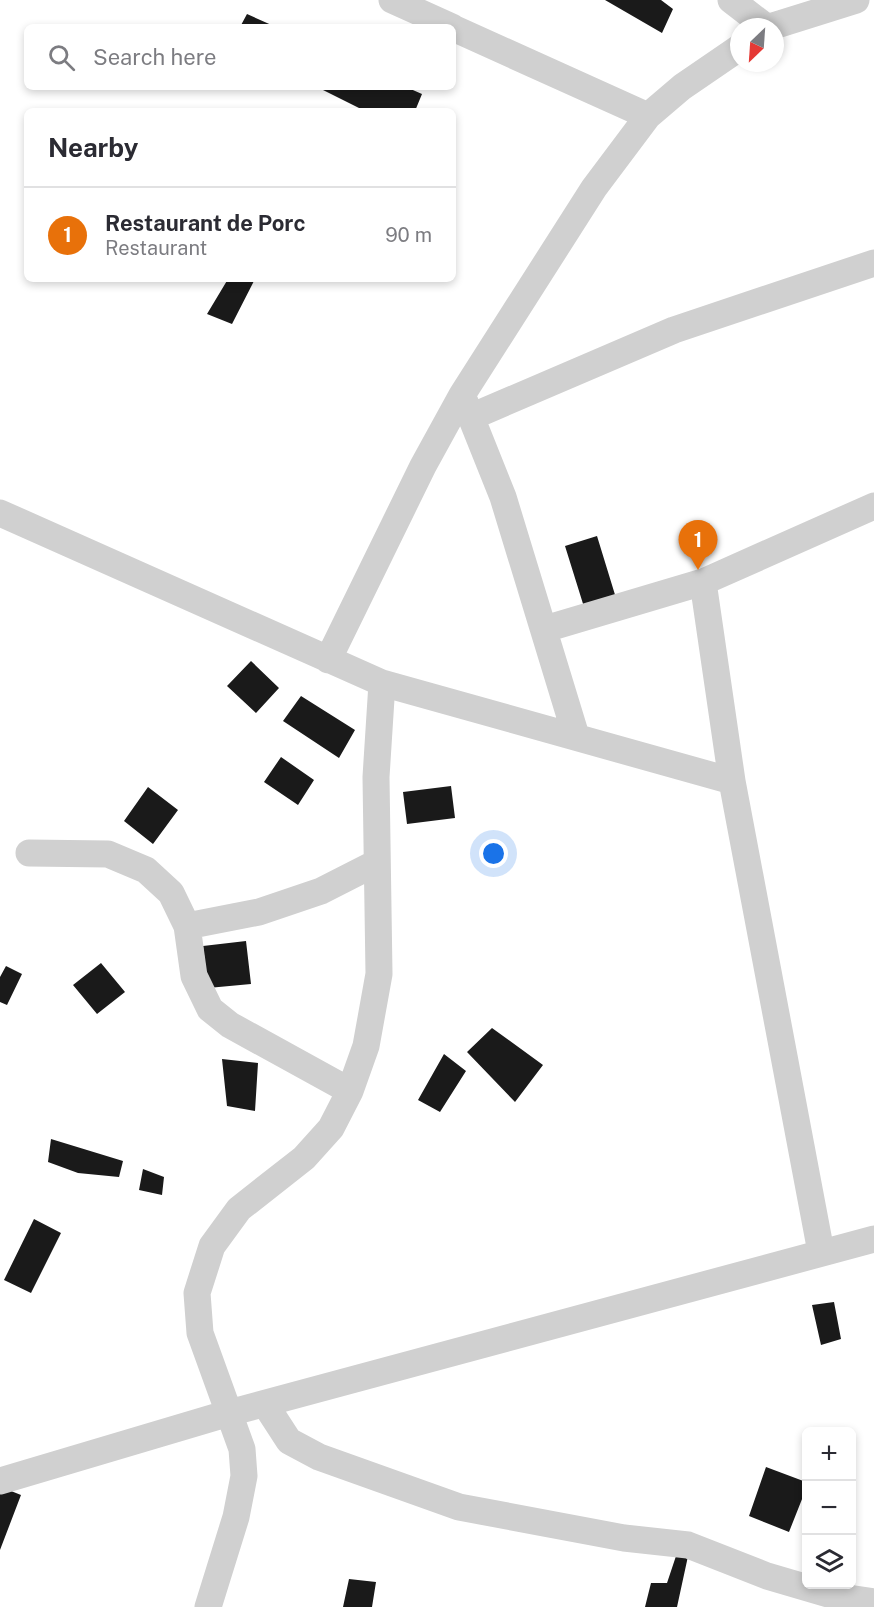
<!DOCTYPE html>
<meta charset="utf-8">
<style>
body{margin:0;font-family:"Public Sans",sans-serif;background:#f2f2f3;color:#2b2b33}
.controls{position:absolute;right:18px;bottom:18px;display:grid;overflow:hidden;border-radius:9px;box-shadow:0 3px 9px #0003}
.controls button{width:54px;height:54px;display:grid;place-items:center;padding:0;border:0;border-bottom:2px solid #e1e1e2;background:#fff;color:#2b2b33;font:30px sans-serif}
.compass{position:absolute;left:730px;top:18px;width:54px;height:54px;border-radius:50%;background:#fff;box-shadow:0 3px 9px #0003;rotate:205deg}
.you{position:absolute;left:494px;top:854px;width:21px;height:21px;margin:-15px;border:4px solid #fff;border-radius:50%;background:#1a73e8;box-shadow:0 0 0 9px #1a73e833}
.badge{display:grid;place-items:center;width:39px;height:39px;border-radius:50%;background:#ea580c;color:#fff;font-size:20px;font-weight:700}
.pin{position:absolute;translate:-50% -50px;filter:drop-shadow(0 2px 3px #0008)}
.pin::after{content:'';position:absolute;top:32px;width:21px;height:18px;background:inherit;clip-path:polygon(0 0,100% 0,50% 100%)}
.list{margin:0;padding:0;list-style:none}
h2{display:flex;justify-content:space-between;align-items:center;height:78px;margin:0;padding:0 24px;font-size:26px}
h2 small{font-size:20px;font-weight:400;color:#7c7c81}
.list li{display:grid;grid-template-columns:39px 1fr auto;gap:18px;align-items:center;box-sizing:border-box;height:96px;padding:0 24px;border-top:2px solid #e1e1e2}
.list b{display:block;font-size:22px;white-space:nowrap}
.list p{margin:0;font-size:20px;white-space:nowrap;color:#7c7c81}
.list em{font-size:20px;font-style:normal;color:#7c7c81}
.icon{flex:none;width:33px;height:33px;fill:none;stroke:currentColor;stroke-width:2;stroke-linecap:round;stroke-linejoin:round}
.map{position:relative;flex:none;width:874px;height:1607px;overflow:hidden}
.search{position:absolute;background:#fff;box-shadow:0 3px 9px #0003;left:24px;top:24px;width:432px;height:66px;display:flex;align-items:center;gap:15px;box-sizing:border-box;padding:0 21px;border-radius:9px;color:#7c7c81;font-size:22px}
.panel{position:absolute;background:#fff;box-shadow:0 3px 9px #0003;left:24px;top:108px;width:432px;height:174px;border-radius:9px}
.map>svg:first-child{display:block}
</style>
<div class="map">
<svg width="874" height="1607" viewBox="0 0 874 1607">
<rect width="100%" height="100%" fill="#fff"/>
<path fill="#1a1a1a" d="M605,0h56l12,9 -11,24z
M247,14l29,13h-36z
M317,87h89l16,7 -7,17h-50z
M228,279h27l-23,45 -25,-10z
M597,536l19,62 -32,9 -19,-61z
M251,661l28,27 -23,25 -29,-27z
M301,696l54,34 -16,28 -56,-37z
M281,757l33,23 -16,25 -34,-23z
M451,786l4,32 -48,6 -4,-32z
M148,787l30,23 -25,34 -29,-23z
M246,941l5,43 -43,4 -5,-42z
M101,963l24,29 -28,22 -24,-29z
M6,966l16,8 -15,31 -7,-3v-25z
M492,1028l51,37 -28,37 -48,-50z
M444,1054l22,17 -26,41 -22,-12z
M222,1059l36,4 -3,48 -28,-5z
M51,1139l72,22 -4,16 -41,-4 -30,-11z
M143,1169l21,8 -2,18 -23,-5z
M34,1219l27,14 -30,60 -27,-13z
M834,1302l7,37 -20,6 -9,-40z
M766,1467l40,15v7l-17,43 -40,-16z
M1,1487l20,8 -21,55v-60z
M680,1544l10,3 -13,60h-32l6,-24h16z
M349,1579l27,3 -4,25h-29z"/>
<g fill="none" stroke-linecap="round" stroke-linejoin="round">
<path stroke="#d0d0d0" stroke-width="27" d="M392,0l60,27
M731,0l35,27
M770,27l86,-27
M453,28l195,88
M465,402l38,95 73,239
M471,417l203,-87 200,-67
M0,513l382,170 350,98
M703,582l29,199 89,471
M545,629l158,-47 171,-76
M328,660l95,-194 39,-71 132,-207 54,-72 34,-29 57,-39
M29,853l79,1 38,16 25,23 16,33 7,50 16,33 20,16 120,66
M187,926l72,-14 62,-21 55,-28
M265,1404l24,37 30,16 140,50 165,31 64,7 79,31 68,20 39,6
M0,1481l229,-68 645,-174
M208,1607l28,-90 8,-41 -2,-27 -42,-116 -3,-40 15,-47 27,-37 65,-51 27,-30 19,-37 16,-45 13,-72 -3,-197 6,-94"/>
</g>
</svg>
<div class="controls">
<button>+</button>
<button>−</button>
<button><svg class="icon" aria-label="layers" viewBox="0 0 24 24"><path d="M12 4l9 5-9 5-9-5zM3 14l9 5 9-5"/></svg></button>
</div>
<svg class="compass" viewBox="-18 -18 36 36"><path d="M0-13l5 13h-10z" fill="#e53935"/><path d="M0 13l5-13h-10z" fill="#7c7c81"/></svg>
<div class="you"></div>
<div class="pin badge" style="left:698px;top:570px;background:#e8710a">1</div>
<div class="search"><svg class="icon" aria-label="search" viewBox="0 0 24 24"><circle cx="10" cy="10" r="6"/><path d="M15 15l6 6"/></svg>Search here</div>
<section class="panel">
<h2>Nearby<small></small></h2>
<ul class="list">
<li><span class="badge" style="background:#e8710a">1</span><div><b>Restaurant de Porc</b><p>Restaurant</p></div><em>90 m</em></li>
</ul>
</section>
</div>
